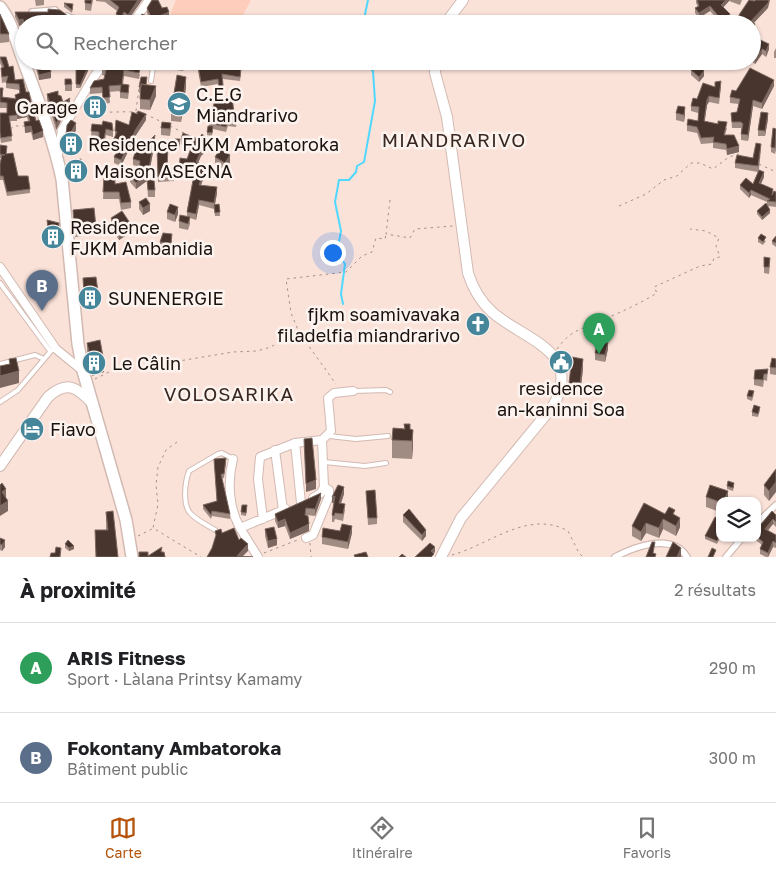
<!DOCTYPE html>
<html lang="fr">
<meta charset="utf-8">
<style>
body{margin:0;font-family:"Golos Text",sans-serif;background:#f2f2f2;color:#202124}
.controls{position:absolute;right:15px;bottom:15px;display:grid;overflow:hidden;border-radius:10px;box-shadow:0 1px 4px #0004}
.controls button{width:45px;height:45px;display:grid;place-items:center;padding:0;border:0;border-bottom:1px solid #e0e0e0;background:#fff;color:#202124;font:25px sans-serif}
.you{position:absolute;left:332px;top:252px;width:18px;height:18px;margin:-12px;border:4px solid #fff;border-radius:50%;background:#1a73e8;box-shadow:0 0 0 8px #1a73e833}
.badge{display:grid;place-items:center;width:32px;height:32px;border-radius:50%;background:#b45309;color:#fff;font-size:16px;font-weight:700}
.pin{position:absolute;translate:-50% -41px;filter:drop-shadow(0 1px 2px #0008)}
.pin::after{content:'';position:absolute;top:26px;width:18px;height:15px;background:inherit;clip-path:polygon(0 0,100% 0,50% 100%)}
.list{margin:0;padding:0;list-style:none}
h2{display:flex;justify-content:space-between;align-items:center;height:65px;margin:0;padding:0 20px;font-size:21px}
h2 small{font-size:16px;font-weight:400;color:#757577}
.list li{display:grid;grid-template-columns:32px 1fr auto;gap:15px;align-items:center;box-sizing:border-box;height:90px;padding:0 20px;border-top:1px solid #e0e0e0}
.list b{display:block;font-size:19px;white-space:nowrap}
.list p{margin:0;font-size:16px;white-space:nowrap;color:#757577}
.list em{font-size:16px;font-style:normal;color:#757577}
.icon{flex:none;width:28px;height:28px;fill:none;stroke:currentColor;stroke-width:2;stroke-linecap:round;stroke-linejoin:round}
.map{position:relative;flex:none;width:776px;height:557px;overflow:hidden}
.search{position:absolute;background:#fff;box-shadow:0 1px 4px #0004;left:15px;right:15px;top:15px;height:55px;display:flex;align-items:center;gap:12px;box-sizing:border-box;padding:0 18px;border-radius:28px;color:#757577;font-size:19px}
.sheet{height:245px;background:#fff}
nav{display:flex;justify-content:space-around;align-items:center;box-sizing:border-box;height:70px;border-top:1px solid #e0e0e0;background:#fff;font-size:14px;color:#757577}
nav a{display:grid;justify-items:center;gap:2px}
nav .on{color:#b45309}
.map>svg:first-child{display:block}
</style>
<div class="map">
<svg width="776" height="557" viewBox="0 0 776 557">
<rect width="100%" height="100%" fill="#fae2d9"/>
<path fill="#fecdbb" d="M176,0h75l-13,24h-53l-5,-5 -10,-4z"/>
<g fill="none" stroke-linecap="round" stroke-linejoin="round">
<path stroke="#51d8fe" stroke-width="2" d="M363,24l5,-24
M343,304l-2,-10 4,-30 -8,-12 4,-21 -6,-29 4,-22h10l7,-8 1,-6 7,-4 11,-61 -2,-30 -12,-10"/>
<g stroke="#d2bab2" stroke-width="6">
<path id="service" d="M151,81l3,-20
M0,283l50,68
M0,364l35,-9 9,4
M353,391l33,-1 4,2
M0,402l18,-12 33,-39
M329,436l27,3 32,-3
M324,462l41,4 21,-3
M215,530c-8,-5 -17,-9 -24,-16 -9,-9 -6,-32 -2,-43l29,-17 4,-1 11,6"/>
</g>
<g stroke="#d2bab2" stroke-width="8">
<path id="pedestrian" d="M32,12l23,-2
M67,16c8,6 18,1 23,8
M757,523l19,-18
M615,557c19,-10 57,-25 72,0
M726,557l16,-19"/>
</g>
<g stroke="#d2bab2" stroke-width="10">
<path id="minor" d="M132,24l17,-24
M58,154l4,-24 31,-52 13,-17
M0,267l56,82 27,22
M295,443l6,60
M275,450l8,60
M233,459c-6,23 -4,49 7,69l46,-19
M313,498l8,-5 3,-6 -2,-47
M263,519l-5,-40 2,-22 35,-14 27,-3 9,-9 -3,-33 6,-5 19,-2
M240,528l18,29
M306,538l7,-3 16,-39v-6l-5,-3"/>
</g>
<g stroke="#d2bab2" stroke-width="12">
<path id="tertiary" d="M445,24l18,-24
M435,61v12l12,44 21,156c5,16 12,28 24,39 32,28 92,39 61,94l-92,112 -20,39
M0,466l48,-69c19,-17 29,-10 45,7"/>
</g>
<g stroke="#d2bab2" stroke-width="14">
<path id="secondary" d="M0,7c11,13 16,34 22,50 15,40 31,80 40,122l16,165 5,27 43,149 6,37"/>
</g>
<path stroke="#a3918b" stroke-width="1" stroke-dasharray="2.5 4" stroke-linecap="butt" d="M85,106c16,11 37,3 54,7
M136,111l3,-23
M145,114l17,8
M170,126l20,10
M11,129l2,-3h12
M759,164l17,8
M390,200l-4,34 24,4 5,-9 38,-3
M619,206l27,-12 18,-14 13,-4 14,-13h9l13,6 16,-12 10,-3 1,3
M298,331l38,53
M557,349c15,-21 27,-20 48,-30 18,-8 36,-16 52,-26l-3,-6 46,-21 12,-2 2,-6 6,-1 -4,-11 3,-8 -13,-7 -16,-2
M95,379l24,-12 18,1 96,-16 24,-1 14,-4 27,-17 -7,-17 -5,-34 60,-7 16,-16 10,-4 4,-14 9,1 1,-5
M177,442l-11,8 -8,17 -2,18 2,19 -5,24 48,29
M138,536l14,-7
M310,543l1,14
M264,553l36,-14
M452,555c37,-10 76,-46 116,-24l11,22 4,4"/>
<use href="#service" stroke="#fff" stroke-width="4"/>
<use href="#pedestrian" stroke="#fff" stroke-width="5.5"/>
<use href="#minor" stroke="#fff" stroke-width="8"/>
<use href="#tertiary" stroke="#fff" stroke-width="10"/>
<use href="#secondary" stroke="#fff" stroke-width="11"/>
</g>
<path fill="#a18c84" d="M35,0h9v5l-8,1z
M93,0l-2,11 -6,-1v-7z
M96,0h46l-14,20 -4,-2 -3,4 -5,-2v-6l1,-3 -12,-9 -9,-1z
M696,0h46l-2,5 -11,-4 -6,6 7,11 -3,6h-6l-11,-13 -12,6 -3,-4v-5l3,-1 -2,-4z
M64,3l9,5 -1,5 -8,-6z
M147,8h15l7,9 -16,7h-19v-1l14,-7 -1,-3z
M15,12l58,12h-49v6l-1,-6 -4,2 -4,-9z
M0,14l9,20v8l-9,1z
M752,36l17,13 -3,8 -4,-3 -7,10 -4,-3h1v-8l3,-4 -3,-1z
M776,48v10h-2v-6z
M0,57l9,10 6,13 11,12 6,14 4,9 -1,1 8,21 -10,3 -2,-8 -6,1 -1,-11 4,-1 -1,-4 -10,2v2h-7l2,20 -11,2 -1,-6v-24h7v-5h-7v-20l3,6v3l12,1v-3l4,-1v-4l-13,-2v-6l-4,1 -1,-10v-5h1l-2,-5z
M34,61h14l3,17 -12,2z
M177,61h6v10l-6,-1z
M211,61h30l-2,8 2,5 -1,7 -17,-2 1,19 13,20 -1,9 -8,-1 -2,6 -13,-3 -1,7 -5,-1v-3l11,-36 1,-6 -1,-6 -17,3 -3,-16v-5l13,-3z
M707,61l-4,9 1,6 -5,6 -8,-7v-5z
M722,61h19l-1,5 -7,-2 -2,4 -9,-3z
M124,65l16,9 -1,5 -15,-3 -1,8 6,7 -1,8 -8,-1v-7l-11,1 1,11 -7,1 -1,-11 -12,1v-6l14,-9 1,-3 -3,-1v-6z
M76,67l12,4 -8,17h-4z
M65,79l7,5v7h-7z
M147,85l9,11 -6,14 -10,-1v-16h-1v-6z
M774,86l-12,23 -9,-3 -5,35 -7,-1v-12h-9l-1,-15 6,-1 2,-8 -9,-1v-6l6,-6z
M186,87l-5,35 -10,-1v-10z
M715,87h6l-2,17 -10,-2 -2,3 -3,17 23,6 -2,7 14,17 -12,3 -1,-5 -13,-2v-5l-12,1 -4,-11 -10,-2v-6l11,-4v-8l-7,-2v-5l6,-7z
M47,94l11,1 5,7 7,2 -14,26 -9,-30z
M676,113l9,1 -1,8 -8,-2z
M768,119l-3,17h-7v-6z
M146,120l-10,15 -15,31 -7,-3v-6l4,-6 -6,-2v-6l3,-6v-6l14,-6z
M92,124l21,7v6l-7,-2 -2,10h-5v-7l-8,-1z
M161,128l10,1 -1,7 -9,-1z
M776,129v21l-1,4 -4,-2v-5z
M76,130l-2,5v6l-2,10 -6,-1 -1,2v-7z
M181,139l29,8 -9,9 -3,7 6,8v6l-3,8 16,8 -2,12 4,-1 1,12h-5l-1,-9v2l-15,-4 -3,15 -6,-2v6l-2,6 -9,-2v-7l8,-5v-4l7,-37 -15,-1 1,-16 7,1 4,-11 -10,-4z
M155,141l-7,39 7,10v7h-7l-1,-16 -11,8 -6,-7v-6l9,-7 1,-2 -7,-2v-6l7,-9z
M180,143l-1,6h-5v-4z
M0,145l7,5 -1,4 12,22 12,13v4l-23,3 -4,-16h-3v-16l1,-6h-1z
M157,148l10,20h7v13l-16,1z
M761,149l-2,21 5,7 -3,7 12,9 3,-1v15l-8,-1 2,7 -8,7 -5,-6v-3l10,-6v-3l-16,-7 -2,3 -9,-9v-4l13,-1 5,-12 -23,-4v-5l18,-5z
M215,157l15,5 -5,8 -10,-6z
M69,161l14,13v4h-5v4h-7z
M104,177l11,7 16,18v6l-10,2 -2,-11h-16z
M139,202l11,9 -7,4 -4,-6z
M94,208l2,22 -14,2 1,4 -8,1 -2,-27z
M167,212l11,2 -3,8 -8,-3z
M111,218l19,15 -11,7 -8,-12z
M47,220l12,3 -1,20 -9,1 -2,-17z
M776,236v11l-4,-3v-3z
M758,238l8,3 -3,4 -5,-3z
M172,240l-1,10 -11,-2v-6z
M770,265l-1,9 -5,-1v-6z
M83,278l15,14v13l-14,2z
M87,343l17,29 -12,4 -5,-23z
M608,349l-3,13 -10,-2v-7z
M776,359v16l-6,-1v-7z
M583,369l-3,26 -11,-2v-10z
M768,369l-1,12 -3,-1 -1,7 -9,-2v-6z
M754,394l-2,7 -5,-2v-3z
M760,410l-2,7 -6,-1v-4z
M404,424l6,5 3,1 -1,29 -20,-1v-18l12,-11z
M214,459l12,4 -2,15h-2l8,36v5l-18,-3 -1,3 -8,-10v-4l14,-4z
M776,469l-7,32 -5,-6v-10z
M727,486h7l-1,5 -6,-2z
M366,491l11,27v6l-9,1z
M344,494l-3,9 4,7 -2,11 -8,-2 -1,3h-2v-7l2,-12h-2z
M706,497l22,4h-8v11l-14,-5z
M321,499l-6,17 -9,-1 3,16 -19,8 -5,-13 -7,2 -3,-7v-7z
M247,509l-1,7 -5,-1v-3z
M106,512l12,45 -12,-27z
M665,514l10,1 5,12 -4,9 -13,-7 -4,9 -13,-5 -5,8 -9,-5v-10z
M403,515l23,21 -4,5 -19,-19z
M776,515v12l-3,-3 -5,6 8,5v13l-3,-1 -5,10h-2l-6,-3v-5l2,-4 -9,-7h4v-9z
M720,519v19l-3,6 -12,-5v-3z
M265,529l12,16 -9,3 -3,-12z
M340,531l12,2 -4,16 -26,-5v-7z
M0,538l5,9 -3,4 -2,-1v1z
M720,538h8l-2,3z
M65,544l9,5 -5,2 -4,-3z"/>
<path fill="#7d6961" d="M138,0h4l-14,20v-5z
M726,0h3v1l-8,9v-5z
M769,0h1l-2,8 -16,17 -1,-4z
M710,6v5l-11,7v-5z
M124,12v6l-3,4v-5z
M169,12v5l-16,7h-12l4,-4z
M730,14v4l-3,6h-3z
M23,19v5l-4,2v-6z
M755,24v5l-3,5v-5z
M769,44v5l-3,8v-6z
M762,49v5l-7,10v-5z
M705,61h2v2l-6,11v-6z
M88,67v4l-8,17v-3z
M704,71v5l-5,6v-5z
M51,72v6l-12,2v-5z
M186,77v10l-5,35v-10z
M774,80v6l-12,23v-6z
M156,86v10l-6,14v-10z
M709,96v6l-2,3 -3,22v-6l3,-21z
M70,98v6l-14,26v-6z
M753,100v6l-5,35v-6z
M685,107v7l-1,8v-7z
M27,111v6l-10,2v-6z
M768,113v6l-3,17v-5z
M146,114v6l-10,15 -15,31v-6l15,-31z
M76,123v7l-6,11v-7z
M31,126v6l-6,1v-6z
M43,131v6l-10,3v-5z
M74,135v6l-2,10v-7z
M155,135v6l-7,39 -12,9v-6z
M210,141v6l-9,9 -5,12v-6l5,-11z
M739,146v6l-12,3v-6z
M230,155v7l-5,8v-7z
M204,171v6l-5,13v-5z
M764,172v5l-5,11v-5z
M217,187v6l-3,16v-6z
M751,190v5l-2,3v-5z
M199,200v5l-3,15v-6z
M150,204v7l-7,4v-7z
M178,207v7l-3,8v-7z
M770,210v3l-8,7v-3z
M130,223v10l-11,7v-10z
M608,342v7l-3,13v-7z
M583,359v10l-3,26v-10z
M104,362v10l-12,4v-10z
M19,371v12l-19,5v-12z
M413,430v18l-1,11v-18z
M316,480v9l-10,3v-8z
M776,482v10l-7,9v-10z
M344,487v7l-5,15v-6z
M6,489v10l-4,-7z
M728,491v10h-4z
M321,493v6l-6,17v-7z
M335,496v6l-3,1v-6z
M8,501v10l-8,5v-10z
M680,518v9l-4,9v-10z
M285,519v7l-7,2v-6z
M663,519v10l-4,9v-10z
M773,519v5l-8,10v-5z
M646,523v10l-5,8v-9z
M309,524v7l-19,8v-6z
M352,526v7l-4,16v-7z
M426,530v6l-4,5v-6z
M277,539v6l-9,3v-7z
M5,540v7l-3,4v-6z
M773,541v6l-5,10v-4z
M248,544v7l-6,6 -5,-1z
M74,546v3l-5,2v-3z
M435,547v5l-4,5v-6z
M681,548v9h-4z"/>
<path fill="#48352e" stroke="#7d6961" d="M85,0h7l-1,4 -6,-1z
M110,0h28l-10,15 -4,-3 -3,5 -5,-3 3,-7z
M152,0h6l4,8 5,-1 2,5 -17,7 -5,-11z
M697,0h29l-5,5 9,9 -6,9 -14,-17 -11,7 -4,-5 4,-2z
M749,0l6,1v-1h14l-1,3 -17,18 4,3 -3,5v-5h-19z
M64,3l9,1 -1,6z
M48,9l12,1 12,9 1,5h-49l-1,-5 -4,1 -4,-8h33z
M0,14l9,20h-9z
M142,14l10,4 -7,2 -4,4h-6l-1,-1z
M700,16l6,8h-17v-1z
M752,36l17,8 -3,7 -4,-2 -7,10 -3,-2v-4l6,-8 -6,-2z
M0,57h6l3,10 4,-1 2,14 8,-1 3,13h3l3,14 2,-1 2,5 -3,1 3,10 3,-1 4,11 -10,4 -2,-9 -6,1 -1,-5 6,-1 -3,-10 -10,2v2l-8,1 3,20 -11,2 -1,-6v-19h7v-10l-7,-1v-14h3l-1,9 14,2 -1,-4 5,-2 -1,-9 -13,-1 2,-7 -6,1 -1,-9 3,-1z
M35,61h13l3,11 -12,3z
M108,61h16v4l16,3 -1,5 -15,-3 -2,14 7,1 -1,8 -8,-1 1,-7 -12,1 1,11 -7,1 -1,-11 -12,1 4,-7 10,-2 2,-9 -4,-1z
M211,61h29l-2,8h3l-1,8 -18,-3 2,24 8,-2 2,17 3,1 -1,9 -8,-2 -2,6 -17,-4 7,-27h2l1,-9 -1,-8 -17,3 -3,-16 13,-3z
M697,61h8l-4,7 3,3 -5,6 -8,-7z
M76,67h12l-8,18 -4,-1z
M750,68l24,12 -12,23 -9,-3 -5,35 -7,-1 2,-10 -2,-2h-9l-1,-9 6,-1 3,-13 -10,-2 2,-7 4,1z
M177,75l9,2 -5,35 -10,-1z
M141,77h6l-1,8 -5,-1v3h-2z
M65,79h6l1,5 -7,1z
M721,81l-2,17 -10,-2 -2,4 -3,21 14,3v-3l9,1 -3,13h10l5,11 -12,3 -1,-5 -13,-2 1,-5 -13,1 -4,-11 -10,-2 1,-6 10,2 1,-14 -8,-1 2,-8 4,1 6,-16 12,4v-5z
M141,84l15,2 -6,14 -10,-1z
M58,91v4l3,1 2,6 7,-4 -14,26 -9,-30z
M678,106l7,1 -1,8 -8,-2z
M138,111l8,3 -10,15 -15,31 -7,-3 6,-11 -8,-3 5,-11 -2,-1 1,-11 13,5 3,-13 5,2z
M761,112l7,1 -3,18 -7,-1z
M71,120l5,3 -6,11 4,1 -2,9 -6,-1 -1,2 2,-20z
M103,121l9,2 1,8 -7,-2 -2,10h-5v-7l-8,-1 1,-7 10,1z
M162,122l9,1 -1,6 -9,-1z
M208,126h5l-1,7 -5,-1z
M773,128l3,1 -1,19 -4,-1z
M183,133l15,6 4,-5 8,7 -9,10 -5,11 8,3 -2,5 2,1 -5,14 18,2 -3,16 -15,-3 -3,14 -9,-2 8,-42 -16,-1 1,-11 7,1 6,-16 -12,-4z
M155,135l-7,39 -12,9 -6,-7 9,-7 1,-8 -7,-2 3,-9h4z
M175,139h5l-1,7 -5,-1z
M756,143l5,1 -3,22 -23,-3 2,-8 16,3z
M0,145l7,1 -1,8 7,-1 5,23h10l2,13 -23,3 -4,-16h-3v-12l2,-9h3l-5,-1z
M168,147l-1,21h7v8l-16,1 -1,-29z
M220,149l10,6 -5,8 -10,-6z
M81,159l2,15 -5,1v3h-7l-2,-17z
M759,170l5,2 -5,11 14,6 -1,6 2,-4 2,1v10l-9,-1 3,-2 -19,-9 -2,3 -9,-8 6,-7 7,6z
M104,177l11,1v6l11,-2 5,20 -10,1 -2,-11h-16z
M147,180h7l1,10h-7z
M146,198l4,6 -7,4 -4,-6z
M766,203l4,7 -8,7 -5,-6z
M170,204l8,3 -3,8 -8,-3z
M219,204l1,8 -5,1 -1,-8z
M94,208l2,19 -14,1 1,5h-8l-2,-23z
M122,211l8,12 -11,7 -8,-12z
M180,215l10,2 -2,7 -9,-3z
M47,220l12,3 -1,13 -9,1z
M163,233l9,1 -1,9 -11,-1z
M761,234l5,3 -3,5 -5,-4z
M776,236v7l-4,-2z
M764,257l6,1 -1,9h-5z
M96,277l2,15 -14,1 -1,-15z
M100,340l4,22 -12,4 -5,-23z
M598,340l10,2 -3,13 -10,-2z
M572,357l11,2 -3,26 -11,-2z
M16,358l3,13 -19,5v-10l10,-2 -1,-5z
M772,358l4,1v9l-6,-1z
M768,369l-1,5h-3l-1,6 -9,-1 1,-9z
M749,390l5,1 -2,6 -5,-1z
M754,405l6,2 -2,7 -6,-2z
M404,424h6v5l3,1 -1,11 -20,-1 1,-12 12,1z
M312,438l4,42 -10,4 -2,-45z
M226,458l-2,16h-3l9,40 -18,-3 -1,4 -8,-10 14,-4 -3,-42z
M776,469v13l-7,9 -5,-6z
M728,481l6,2 -1,5 -6,-2z
M2,483l4,6 -4,3 6,9 -8,5v-21z
M338,485l6,2 -5,16 6,1 -2,10 -8,-1 -1,3 -2,-1 3,-19 -3,1z
M710,485l18,6 -4,10h-4v1l-14,-5z
M375,490l2,28h-9l-2,-27z
M321,493l-6,16 -9,-1 -1,7 3,1 1,8 -19,9 -5,-14 -7,3 -3,-8z
M644,503l21,11 4,-7 6,3 -2,4 7,4 -4,8 -13,-7 -4,9 -13,-5 -5,9 -9,-6z
M242,505h5l-1,8 -5,-1z
M409,509l17,21 -4,5 -19,-20z
M113,511l5,46h-22l-1,-27h13l-2,-18z
M772,511l4,4v7l-3,-3 -8,10 11,6v8l-3,-2 -5,12 -8,-4 3,-7 -6,-5v-8z
M715,517l5,2v16l-3,6 -12,-5z
M342,524l10,2 -4,16 -26,-5 1,-9 17,3z
M274,527l3,12 -9,2 -3,-12z
M234,528l5,12 2,-2 7,6 -11,12 16,1h-46l5,-9 4,-13 -1,-4 6,-2 1,4z
M0,538l5,2 -3,5 -2,-1v1z
M68,540l6,6 -5,2 -4,-4z
M652,542h3l-2,11 3,1 -1,3h-9z
M673,542l8,6 -4,9h-11z
M430,543l5,4 -4,4 3,3 -3,3h-16z
M56,547l5,1 -1,9h-10l1,-4h4z
M162,547l-1,5h3l1,5h-26v-5h9v4z
M712,548l4,2 -3,7h-5z
M366,552l2,5h-13l-1,-2z
M402,554l4,3h-7z"/>
<defs>
<g id="school-disc" transform="scale(1.25)"><circle r="9.5" fill="#46869a" stroke="#fcf3ef"/><path d="M0-5L7-2L0 1L-7-2ZM-4 1L0 2.5L4 1V4Q0 6-4 4Z" fill="#fff"/></g>
<g id="building-disc" transform="scale(1.25)"><circle r="9.5" fill="#46869a" stroke="#fcf3ef"/><path d="M-4-6H4V6H1V3H-1V6H-4ZM-2.5-4.3h1.7v1.8h-1.7ZM.8-4.3h1.7v1.8H.8ZM-2.5-1h1.7V.8h-1.7ZM.8-1h1.7V.8H.8Z" fill="#fff"/></g>
<g id="church-disc" transform="scale(1.25)"><circle r="9.5" fill="#46869a" stroke="#fcf3ef"/><path d="M-1.2-6h2.4v3.5h3.3v2.4h-3.3V6h-2.4V-.1h-3.3v-2.4h3.3Z" fill="#fff"/></g>
<g id="civic-disc" transform="scale(1.25)"><circle r="9.5" fill="#46869a" stroke="#fcf3ef"/><path d="M-.6-6.5H3V-4.5H.6V-3L4-1V1h2V6H-6V1h2V-1L-.6-3ZM-1.2 2.5V6h2.4V2.5Z" fill="#fff"/></g>
<g id="hotel-disc" transform="scale(1.25)"><circle r="9.5" fill="#46869a" stroke="#fcf3ef"/><path d="M-6-4.5h1.5V1H6V5H4.5V3h-9V5H-6ZM-4 0a1.8 1.8 0 1 1 3.6 0ZM.5 0V-2.5h3Q6-2.5 6 0Z" fill="#fff"/></g>
</defs>
<g fill-rule="evenodd">
<use href="#school-disc" x="179" y="104"/>
<use href="#building-disc" x="95" y="107"/>
<use href="#building-disc" x="71" y="144"/>
<use href="#building-disc" x="76" y="171"/>
<use href="#building-disc" x="53" y="237"/>
<use href="#building-disc" x="90" y="298"/>
<use href="#church-disc" x="478" y="324"/>
<use href="#civic-disc" x="561" y="362"/>
<use href="#building-disc" x="94" y="363"/>
<use href="#hotel-disc" x="32" y="429"/>
</g>
<g text-anchor="middle" dominant-baseline="central" stroke-width="5" stroke-linejoin="round" paint-order="stroke">
<g font-size="18" fill="#19110e" stroke="#fcf3ef" text-anchor="start">
<text x="196" y="94">C.E.G<tspan x="196" dy="21">Miandrarivo</tspan></text>
<text x="78" y="107" text-anchor="end">Garage</text>
<text x="88" y="144">Residence FJKM Ambatoroka</text>
<text x="94" y="171">Maison ASECNA</text>
<text x="70" y="227">Residence<tspan x="70" dy="21">FJKM Ambanidia</tspan></text>
<text x="108" y="298">SUNENERGIE</text>
<text x="460" y="314" text-anchor="end">fjkm soamivavaka<tspan x="460" dy="21">filadelfia miandrarivo</tspan></text>
<text x="112" y="363">Le Câlin</text>
<text x="561" y="388" text-anchor="middle">residence<tspan x="561" dy="21">an-kaninni Soa</tspan></text>
<text x="50" y="429">Fiavo</text>
</g>
<g font-size="19" letter-spacing="1" fill="#392720" stroke="#fcf3ef">
<text x="454" y="139">MIANDRARIVO</text>
<text x="229" y="393">VOLOSARIKA</text>
</g>
</g>
</svg>
<div class="controls">
<button><svg class="icon" aria-label="layers" viewBox="0 0 24 24"><path d="M12 4l9 5-9 5-9-5zM3 14l9 5 9-5"/></svg></button>
</div>
<div class="you"></div>
<div class="pin badge" style="left:599px;top:354px;background:#2e9e5b">A</div>
<div class="pin badge" style="left:42px;top:311px;background:#5c6f8a">B</div>
<div class="search"><svg class="icon" aria-label="search" viewBox="0 0 24 24"><circle cx="10" cy="10" r="6"/><path d="M15 15l6 6"/></svg>Rechercher</div>
</div>
<section class="sheet">
<h2>À proximité<small>2 résultats</small></h2>
<ul class="list">
<li><span class="badge" style="background:#2e9e5b">A</span><div><b>ARIS Fitness</b><p>Sport · Làlana Printsy Kamamy</p></div><em>290 m</em></li>
<li><span class="badge" style="background:#5c6f8a">B</span><div><b>Fokontany Ambatoroka</b><p>Bâtiment public</p></div><em>300 m</em></li>
</ul>
</section>
<nav>
<a class="on"><svg class="icon" aria-label="map" viewBox="0 0 24 24"><path d="M3 6l6-2 6 2 6-2v14l-6 2-6-2-6 2zM9 4v14M15 6v14"/></svg>Carte</a>
<a><svg class="icon" aria-label="directions" viewBox="0 0 24 24"><path d="M12 3l9 9-9 9-9-9zM9 14v-3h6M13 9l2 2-2 2"/></svg>Itinéraire</a>
<a><svg class="icon" aria-label="saved" viewBox="0 0 24 24"><path d="M7 4h10v16l-5-4-5 4z"/></svg>Favoris</a>
</nav>
